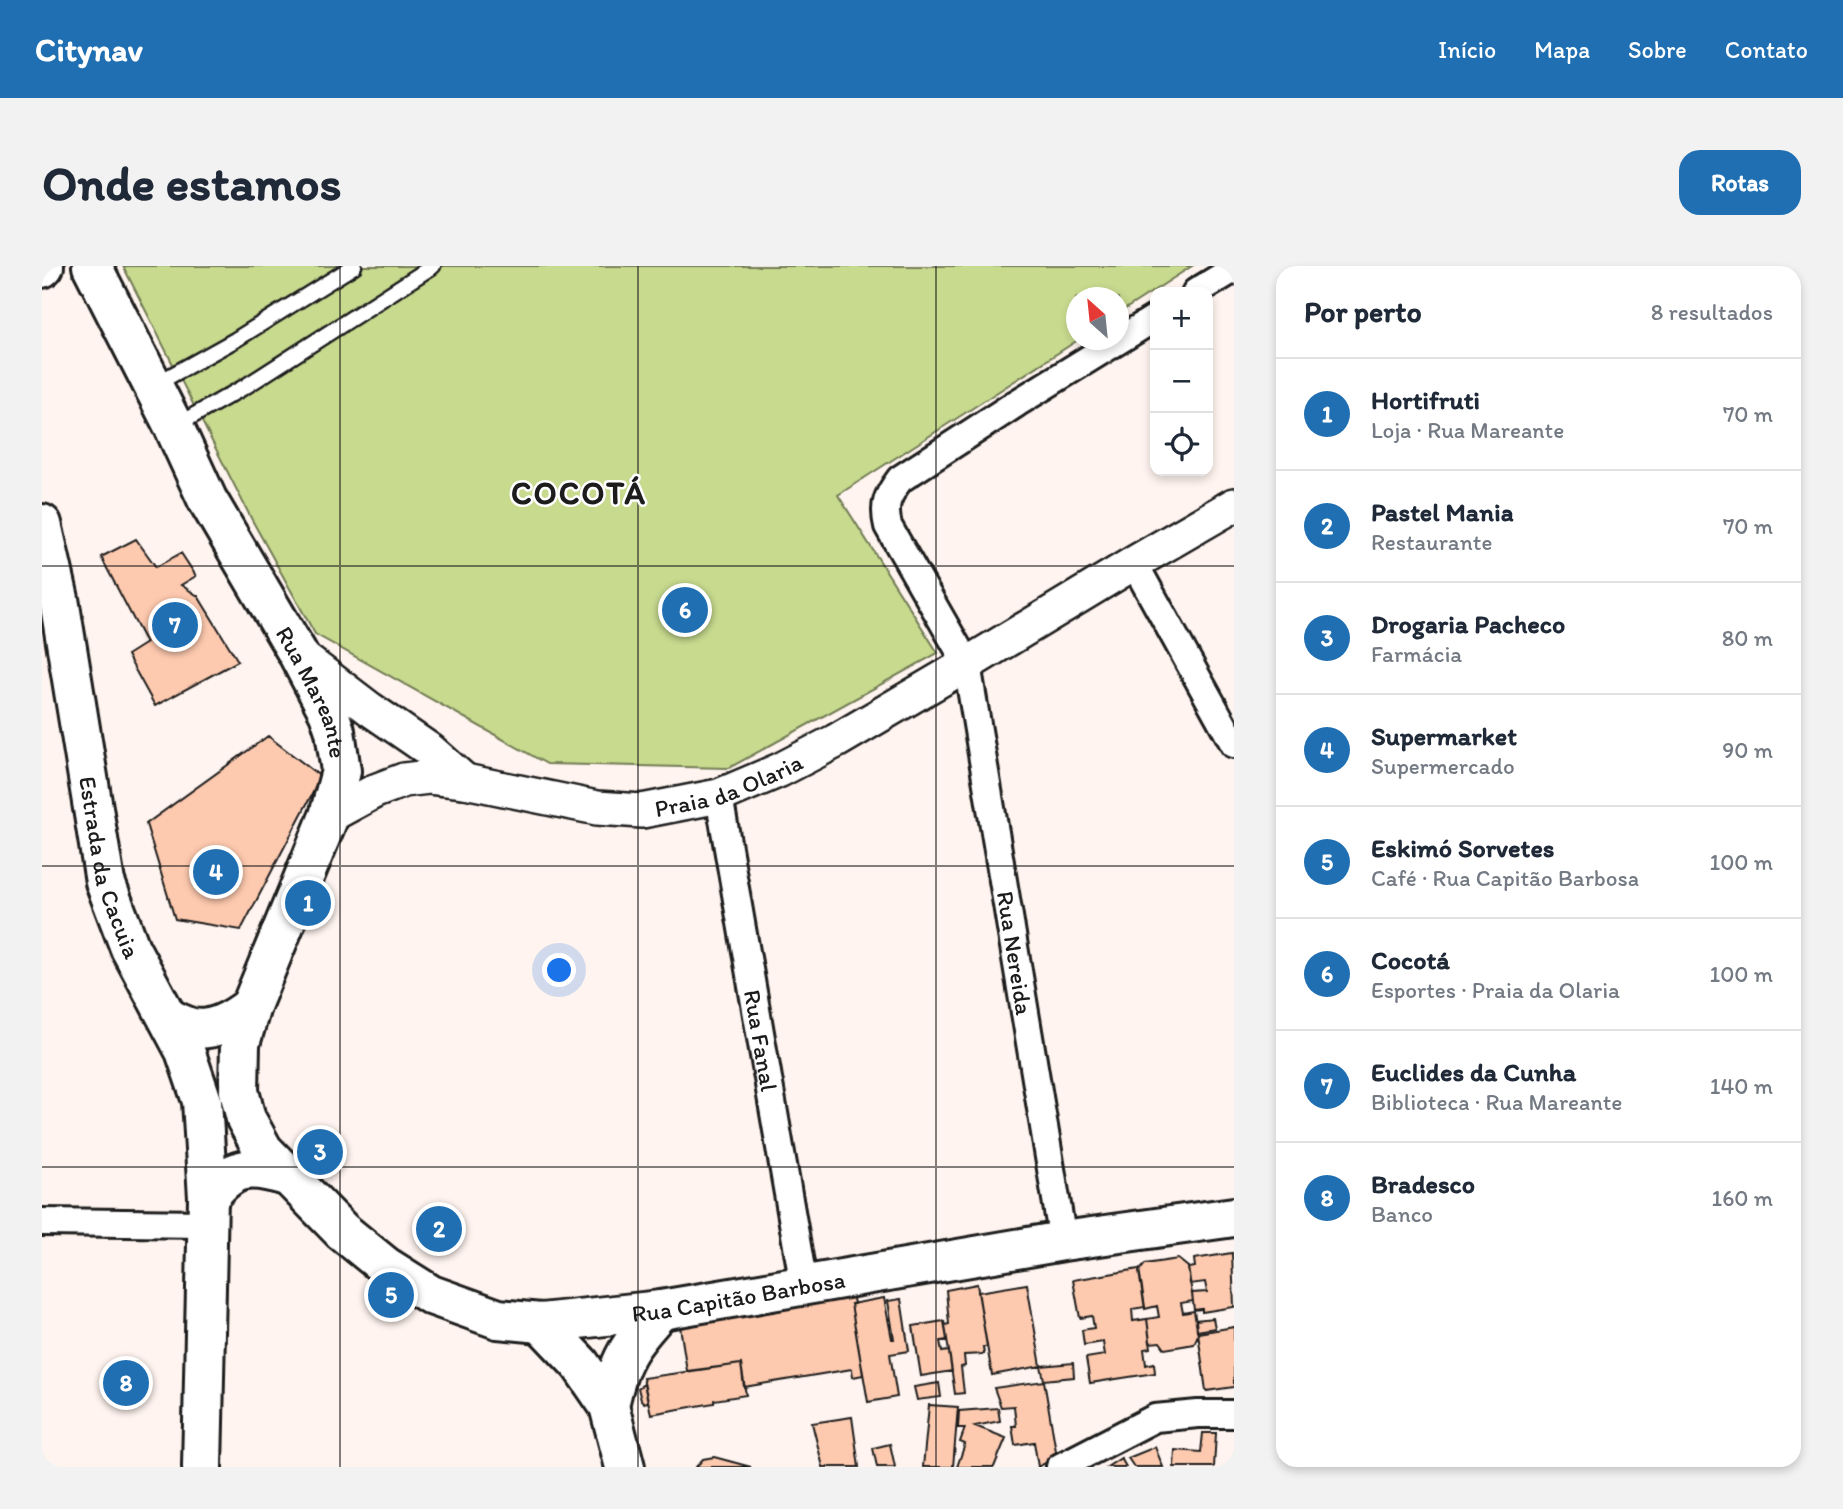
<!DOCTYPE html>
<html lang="pt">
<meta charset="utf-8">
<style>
body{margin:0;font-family:Itim,sans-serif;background:#f2f2f3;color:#1f2937}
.controls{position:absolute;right:21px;top:21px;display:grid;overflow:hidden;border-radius:14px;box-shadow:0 4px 10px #0003}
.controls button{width:63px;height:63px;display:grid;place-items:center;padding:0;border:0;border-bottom:2px solid #e0e1e3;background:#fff;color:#1f2937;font:35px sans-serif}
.compass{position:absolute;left:1024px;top:21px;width:63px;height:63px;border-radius:50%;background:#fff;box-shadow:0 4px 10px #0003;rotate:333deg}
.you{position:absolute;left:518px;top:705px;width:24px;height:24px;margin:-18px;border:5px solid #fff;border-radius:50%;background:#1a73e8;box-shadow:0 0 0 10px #1a73e833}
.badge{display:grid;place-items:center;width:46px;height:46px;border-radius:50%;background:#1f6fb2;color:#fff;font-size:23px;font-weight:700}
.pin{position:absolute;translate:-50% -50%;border:4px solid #fff;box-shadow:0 2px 7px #0006}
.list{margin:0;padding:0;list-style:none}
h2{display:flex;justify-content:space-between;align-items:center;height:91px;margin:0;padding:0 28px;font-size:30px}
h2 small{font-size:23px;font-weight:400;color:#747a83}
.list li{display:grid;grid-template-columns:46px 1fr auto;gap:21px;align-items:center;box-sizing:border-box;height:112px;padding:0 28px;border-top:2px solid #e0e1e3}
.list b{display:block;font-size:26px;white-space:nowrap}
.list p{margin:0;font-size:23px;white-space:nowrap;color:#747a83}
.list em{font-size:23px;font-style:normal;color:#747a83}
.icon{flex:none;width:38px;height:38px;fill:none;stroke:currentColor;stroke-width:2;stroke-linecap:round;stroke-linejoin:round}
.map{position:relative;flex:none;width:1192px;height:1201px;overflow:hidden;border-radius:21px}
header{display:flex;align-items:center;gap:42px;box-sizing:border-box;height:98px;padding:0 35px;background:#1f6fb2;color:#fff}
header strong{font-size:33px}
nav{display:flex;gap:38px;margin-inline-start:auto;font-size:24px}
.intro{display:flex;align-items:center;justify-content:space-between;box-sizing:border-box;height:168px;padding:0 42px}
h1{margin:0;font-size:49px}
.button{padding:18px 32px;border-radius:21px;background:#1f6fb2;color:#fff;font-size:24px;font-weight:700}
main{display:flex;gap:42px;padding:0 42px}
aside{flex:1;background:#fff;border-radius:21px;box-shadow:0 4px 10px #0003}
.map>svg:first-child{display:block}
</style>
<header>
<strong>Citynav</strong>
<nav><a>Início</a><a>Mapa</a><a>Sobre</a><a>Contato</a></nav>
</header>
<div class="intro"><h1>Onde estamos</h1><a class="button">Rotas</a></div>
<main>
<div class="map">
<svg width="1192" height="1201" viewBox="0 0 1192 1201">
<rect width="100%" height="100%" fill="#fff4ef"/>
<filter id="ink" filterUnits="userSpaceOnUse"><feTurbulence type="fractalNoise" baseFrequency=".0143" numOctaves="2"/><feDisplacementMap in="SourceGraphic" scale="14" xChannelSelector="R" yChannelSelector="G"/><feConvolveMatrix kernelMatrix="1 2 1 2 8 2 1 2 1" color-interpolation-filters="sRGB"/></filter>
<g filter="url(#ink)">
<path fill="#c7da8e" stroke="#727b55" stroke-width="2" d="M81,0h1069l-73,47 -1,-15h-42l2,42 -240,155 100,158 -209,115 -182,-4 -232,-130 -63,-114z"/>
<path fill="#fecaaf" stroke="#1c1c1c" stroke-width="2" d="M94,273l20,28 25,-14 15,23 -15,9 17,11 40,65 -83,45 -28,-51 19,-12 -45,-86z
M226,470l53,41 -80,153 -66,-11 -29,-95z
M1190,987l2,54 -32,5v-3l-8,1 -2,-17 15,-1 -2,-10 -15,2 -2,-16 7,-1 -1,-8z
M1136,993l10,8 5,34 -12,2 2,10 11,-2 4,24 -4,9 -29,5 -5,-7 -10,1 -3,-24 12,-2 -2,-11 -12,3 -6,-37 6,-8z
M1097,1003l6,38 -13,2 1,12 14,-2 4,29 -7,1 2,16 8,-2 1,10 -65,10 -4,-25 19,-3 -2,-13 -19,3 -2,-15 12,-2 -2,-12 -12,2 -7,-38z
M935,1018l10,63h-4l1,7 -20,1 1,11 -4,1 3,26 -9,1 -10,-69 4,-1 -3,-34z
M985,1018l14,82 -49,9 -14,-83z
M810,1027l2,11h-3l12,71 -10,2 -1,-8 -108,18 -3,-23 -54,7 -8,-51z
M842,1032l8,41h2l-6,-38 13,-2 8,52 -19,3 7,43 -29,5 -17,-98z
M1171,1052l2,10 -18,3 -1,-11z
M902,1055l3,19 -7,1 2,11 7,-1 3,20 -31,5 -8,-50z
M1192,1061v60l-28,4 -8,-58z
M1031,1097l1,14 -30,3 -3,-14z
M699,1098l5,31 -32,5v3l-63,11 -8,-36z
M1002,1115l13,76 -19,10 -4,-25 -19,3 -3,-19h4l-2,-20 -13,1 -7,-19z
M897,1117l2,14 -24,3 -3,-13z
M602,1118l4,18 -4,1 -3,-3 -3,-12z
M887,1139l29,2 -5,60h-30z
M956,1142l2,13 -25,5 31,12 -12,29h-37l8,-23 -5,-2 5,-14h-7l1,-17z
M810,1151l7,50h-36l-11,-44z
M1161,1167h13l-2,34h-40l1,-17 26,2z
M848,1178l5,23h-18l-4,-19z
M1113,1181l8,20h-29l-6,-9z
M672,1191l37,10h-55l7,-8z
M1079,1192l5,9h-19z"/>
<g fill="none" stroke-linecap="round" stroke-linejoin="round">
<g stroke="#1c1c1c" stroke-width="19">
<path id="service" d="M112,119l81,-45 119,-74
M133,160l71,-40 187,-120"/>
</g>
<g stroke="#1c1c1c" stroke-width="32">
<g id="minor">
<path d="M1154,26l38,-23"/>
<path d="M1092,297l100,181"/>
<path id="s1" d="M677,530l85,490"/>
<path d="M0,956l164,2"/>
<path d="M1021,975l-96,-577 -79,-138c-5,-21 -1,-30 12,-47l117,-76 138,-85"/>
<path d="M1018,1201l95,-49 43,-4h36"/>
</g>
</g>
<g stroke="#1c1c1c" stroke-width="38">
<g id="tertiary">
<path d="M256,388l72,55 61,42 34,30"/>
<path id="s2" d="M287,550l46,-25 29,-11 25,-3 36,4 132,27 45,3 77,-15 61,-26 56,-29 131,-77 167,-101 100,-58"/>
</g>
</g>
<g stroke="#1c1c1c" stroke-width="44">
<g id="secondary">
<path id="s3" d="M50,0l82,161 33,72 91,155 31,59 6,18 6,40 -12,45 -78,190 -11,38 -1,47 7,28 17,31 79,81 43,35 46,29 67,24 43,4 120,-13 402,-69 171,-24"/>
<path d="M0,2l2,-2"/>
<path id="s4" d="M0,258l17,75 46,283 25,66 55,103 17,50 6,97 -6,269"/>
<path d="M126,752c7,3 14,7 21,9 21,7 46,-8 62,-21"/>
<path d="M166,932c25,-33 41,-33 79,-22"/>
<path d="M499,1057l39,41 29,42 16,61"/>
<path d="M567,1140c10,-47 19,-60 52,-96"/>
</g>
</g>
<use href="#service" stroke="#fff" stroke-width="14"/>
<use href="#minor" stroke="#fff" stroke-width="26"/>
<use href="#tertiary" stroke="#fff" stroke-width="33"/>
<use href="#secondary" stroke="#fff" stroke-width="38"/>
</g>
</g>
<path fill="none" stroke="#1c1c1c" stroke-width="2" stroke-opacity="0.55" d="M298,0v1201M596,0v1201M894,0v1201M0,300h1192M0,600h1192M0,901h1192"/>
<g text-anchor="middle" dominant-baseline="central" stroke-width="5" stroke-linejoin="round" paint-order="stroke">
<g font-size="24" fill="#1c1c1c" stroke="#fff">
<text stroke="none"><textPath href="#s3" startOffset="481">Rua Mareante</textPath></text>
<text stroke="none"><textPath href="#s2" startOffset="415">Praia da Olaria</textPath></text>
<text stroke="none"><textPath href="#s4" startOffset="350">Estrada da Cacuia</textPath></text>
<text transform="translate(973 687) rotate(81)">Rua Nereida</text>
<text stroke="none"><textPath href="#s1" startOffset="248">Rua Fanal</textPath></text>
<text stroke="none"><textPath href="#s3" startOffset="1505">Rua Capitão Barbosa</textPath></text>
</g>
<g font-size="32" font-weight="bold" letter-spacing="2" fill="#1c1c1c" stroke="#fff">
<text x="537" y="227">COCOTÁ</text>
</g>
</g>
</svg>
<div class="controls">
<button>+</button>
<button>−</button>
<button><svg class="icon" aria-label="locate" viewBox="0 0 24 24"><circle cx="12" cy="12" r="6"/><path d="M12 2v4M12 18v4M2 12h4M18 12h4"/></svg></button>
</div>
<svg class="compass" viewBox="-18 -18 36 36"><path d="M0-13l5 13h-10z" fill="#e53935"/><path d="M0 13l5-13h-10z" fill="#747a83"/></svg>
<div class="you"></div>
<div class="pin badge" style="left:266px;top:637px">1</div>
<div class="pin badge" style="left:397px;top:963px">2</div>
<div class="pin badge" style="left:278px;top:886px">3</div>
<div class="pin badge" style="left:174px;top:606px">4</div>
<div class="pin badge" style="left:349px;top:1029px">5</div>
<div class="pin badge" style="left:643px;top:344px">6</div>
<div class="pin badge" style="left:133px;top:359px">7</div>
<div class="pin badge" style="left:84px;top:1117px">8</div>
</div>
<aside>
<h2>Por perto<small>8 resultados</small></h2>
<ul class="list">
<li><span class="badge">1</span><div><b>Hortifruti</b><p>Loja · Rua Mareante</p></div><em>70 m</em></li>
<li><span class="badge">2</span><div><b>Pastel Mania</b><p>Restaurante</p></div><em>70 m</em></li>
<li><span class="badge">3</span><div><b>Drogaria Pacheco</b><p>Farmácia</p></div><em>80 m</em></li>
<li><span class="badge">4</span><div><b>Supermarket</b><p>Supermercado</p></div><em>90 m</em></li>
<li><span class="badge">5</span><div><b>Eskimó Sorvetes</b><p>Café · Rua Capitão Barbosa</p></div><em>100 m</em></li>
<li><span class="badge">6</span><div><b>Cocotá</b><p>Esportes · Praia da Olaria</p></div><em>100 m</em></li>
<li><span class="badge">7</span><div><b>Euclides da Cunha</b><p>Biblioteca · Rua Mareante</p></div><em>140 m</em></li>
<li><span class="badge">8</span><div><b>Bradesco</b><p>Banco</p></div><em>160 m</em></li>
</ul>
</aside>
</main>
